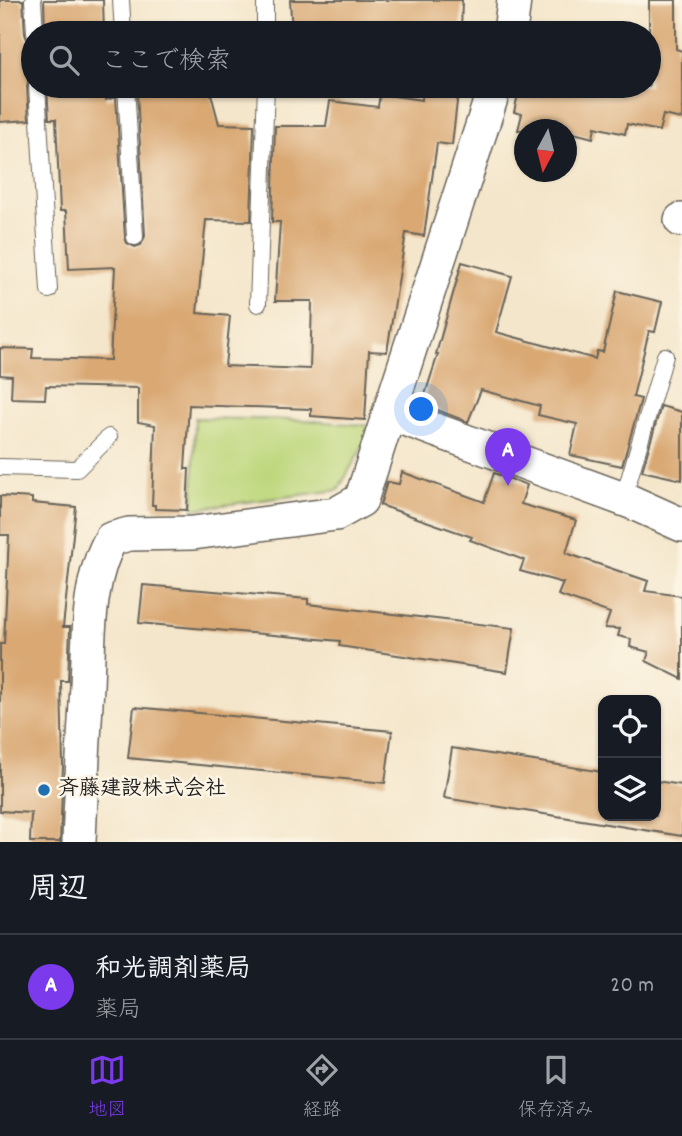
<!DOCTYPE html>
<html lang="ja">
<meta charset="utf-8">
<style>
body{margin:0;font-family:Dekko,"Klee One",sans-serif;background:#20242c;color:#f1f3f6}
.controls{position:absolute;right:21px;bottom:21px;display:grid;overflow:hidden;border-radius:14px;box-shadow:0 2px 5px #0004}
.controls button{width:63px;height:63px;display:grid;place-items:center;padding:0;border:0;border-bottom:2px solid #363941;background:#171b24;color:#f1f3f6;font:35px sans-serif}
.compass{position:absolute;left:514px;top:119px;width:63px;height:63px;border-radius:50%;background:#171b24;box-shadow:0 2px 5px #0004;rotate:187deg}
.you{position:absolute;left:422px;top:410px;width:24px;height:24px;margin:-18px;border:5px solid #fff;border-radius:50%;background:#1a73e8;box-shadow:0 0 0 10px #1a73e833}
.badge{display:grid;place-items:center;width:46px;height:46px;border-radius:50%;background:#7c3aed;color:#fff;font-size:23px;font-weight:700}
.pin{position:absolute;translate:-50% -58px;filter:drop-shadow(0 2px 4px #0008)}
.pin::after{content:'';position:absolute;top:37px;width:24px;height:21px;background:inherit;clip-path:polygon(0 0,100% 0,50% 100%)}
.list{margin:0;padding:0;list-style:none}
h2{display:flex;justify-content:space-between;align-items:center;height:91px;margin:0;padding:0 28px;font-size:30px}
h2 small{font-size:23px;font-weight:400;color:#9ea1a6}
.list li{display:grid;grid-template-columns:46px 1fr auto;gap:21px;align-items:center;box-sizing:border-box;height:105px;padding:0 28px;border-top:2px solid #363941}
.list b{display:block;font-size:26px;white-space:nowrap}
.list p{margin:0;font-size:23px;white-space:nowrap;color:#9ea1a6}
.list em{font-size:23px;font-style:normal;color:#9ea1a6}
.icon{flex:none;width:38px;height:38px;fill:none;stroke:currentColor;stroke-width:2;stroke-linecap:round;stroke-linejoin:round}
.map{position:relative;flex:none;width:682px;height:842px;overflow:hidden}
.search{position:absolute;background:#171b24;box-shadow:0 2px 5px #0004;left:21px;right:21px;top:21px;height:77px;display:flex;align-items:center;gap:18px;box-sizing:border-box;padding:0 24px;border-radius:38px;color:#9ea1a6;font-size:26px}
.sheet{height:196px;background:#171b24}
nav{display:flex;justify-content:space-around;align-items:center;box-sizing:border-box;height:98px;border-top:2px solid #363941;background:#171b24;font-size:19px;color:#9ea1a6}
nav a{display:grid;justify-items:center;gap:4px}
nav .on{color:#7c3aed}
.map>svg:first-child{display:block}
</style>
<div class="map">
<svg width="682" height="842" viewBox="0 0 682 842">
<rect width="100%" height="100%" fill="#fcf5e5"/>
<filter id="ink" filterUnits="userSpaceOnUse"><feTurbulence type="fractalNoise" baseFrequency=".0143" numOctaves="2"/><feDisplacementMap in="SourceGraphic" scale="14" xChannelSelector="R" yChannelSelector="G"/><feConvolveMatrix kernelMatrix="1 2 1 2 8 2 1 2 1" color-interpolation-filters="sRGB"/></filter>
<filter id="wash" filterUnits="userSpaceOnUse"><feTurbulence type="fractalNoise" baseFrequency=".00686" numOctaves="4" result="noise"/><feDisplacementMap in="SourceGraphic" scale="28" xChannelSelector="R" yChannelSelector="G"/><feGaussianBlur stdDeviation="1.57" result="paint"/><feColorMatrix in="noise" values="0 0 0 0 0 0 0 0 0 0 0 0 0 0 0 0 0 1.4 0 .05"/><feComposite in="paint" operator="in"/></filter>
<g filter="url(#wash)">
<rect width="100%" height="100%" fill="#f4e6cb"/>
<path fill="#bdd77c" stroke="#6c7a4c" stroke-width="2" d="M195,418l107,2 72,6 -36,64 -145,19z"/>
<g id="blocks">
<path fill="#d9a873" d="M0,0h23l2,34 2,5 6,4v33l-5,5 -1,6 2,33 -29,2z
M44,0h59l1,33h-59z
M290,0h172l-1,33h-169z
M649,0h27v49l6,2v68l-19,-4 -4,16 -32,-7 -2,10 -30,-7 -2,11 -27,-7v-1h-48l4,-16 -8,-2 6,-26h129z
M47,86h59v14l10,-3 9,141 2,5 8,4 6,-2 4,-9 -8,-144 22,-6h50l10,38 35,1 -3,96 -45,-1 -9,93 33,3 -5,50 85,3 2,-68h-37l5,-79h-8l3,-96h51l4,-25 48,6 2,-13 42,6 1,-10 35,3 -6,52 -15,-2 -13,93 -18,-3 -19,119 -18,-1 -4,69 -54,-4v-7l-122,-4 -4,64h4l-2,41 -32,-1v-4h-3l3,-80 -17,-3v-34l-92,-2 -1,13 -34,-1 1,-22 -12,-1v-27l33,1 -1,9 78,2 5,-93 -46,2 -3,-58h-6l-4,-92h-7z
M462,262l50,14 -16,56 99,27 2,-8 6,1 14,-61 45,11 -7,30 -6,-1 -16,66 8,2 -19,67 -52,-11 7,-31 -39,-9 2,-9 -59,-16 -13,32 -46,-18 16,-50h-2z
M661,406l21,6v68l-40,-9z
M402,472l82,30 10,-29 33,12 -6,19 55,16 -10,33 82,28 -3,10 37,5v83l-36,-18 3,-9 -19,-5 1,-8 -13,-3 2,-7 -15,-1 5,-15 -52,-18 5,-12 -43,-12 4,-11 -54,-20 2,-3 -92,-32 7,-23 12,2z
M0,496l32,2v5l44,4 -13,120h7l-2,54h-7l2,84 -3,77h-30l1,-29 -31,-2v-167h4l5,-109h-9z
M143,585l165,14v5l206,24 -7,44 -168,-26 1,-5 -201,-18z
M134,707l258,24 -7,52 -257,-25z
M452,748l151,24v44h53v-35l26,4v51l-238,-38z"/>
</g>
</g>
<g filter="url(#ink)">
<use href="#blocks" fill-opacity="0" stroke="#686359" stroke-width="2"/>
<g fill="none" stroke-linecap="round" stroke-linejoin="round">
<g stroke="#686359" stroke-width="18">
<path id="lane" d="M33,0l2,33
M121,0l2,33
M265,0v33
M37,86l12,204
M126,86l9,151
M258,304l8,-218
M0,467l77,2 32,-32
M623,500l42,-144"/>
</g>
<g stroke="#686359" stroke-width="36">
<path id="street" d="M510,33l4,-33
M681,220h1
M389,413l242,89 51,23
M79,842c2,-52 5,-104 8,-156 2,-47 0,-105 24,-147l18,-5 64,-1 143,-19 25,-14 134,-414"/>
</g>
<use href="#lane" stroke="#fff" stroke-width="16"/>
<use href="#street" stroke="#fff" stroke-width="33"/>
</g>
</g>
<circle fill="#1f6fb2" stroke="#fcf5e5" stroke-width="2.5" cx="44" cy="790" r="7"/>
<g text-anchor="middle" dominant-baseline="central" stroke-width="5" stroke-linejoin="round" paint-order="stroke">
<g font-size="21" font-weight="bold" fill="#1c1c1c" stroke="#fcf5e5" text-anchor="start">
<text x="58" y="790">斉藤建設株式会社</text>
</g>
</g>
</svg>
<div class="controls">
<button><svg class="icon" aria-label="locate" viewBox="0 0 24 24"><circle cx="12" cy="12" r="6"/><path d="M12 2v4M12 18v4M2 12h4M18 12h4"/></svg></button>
<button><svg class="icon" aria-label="layers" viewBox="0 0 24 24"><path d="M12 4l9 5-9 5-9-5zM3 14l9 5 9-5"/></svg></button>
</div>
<svg class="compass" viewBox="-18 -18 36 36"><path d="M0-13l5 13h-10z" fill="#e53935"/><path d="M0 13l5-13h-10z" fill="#9ea1a6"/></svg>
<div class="you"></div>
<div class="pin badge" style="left:508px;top:486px">A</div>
<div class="search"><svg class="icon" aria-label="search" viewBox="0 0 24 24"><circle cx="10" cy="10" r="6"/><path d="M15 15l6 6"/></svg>ここで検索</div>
</div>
<section class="sheet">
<h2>周辺<small></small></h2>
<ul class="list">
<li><span class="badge">A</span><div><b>和光調剤薬局</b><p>薬局</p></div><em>20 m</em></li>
</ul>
</section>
<nav>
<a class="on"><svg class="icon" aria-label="map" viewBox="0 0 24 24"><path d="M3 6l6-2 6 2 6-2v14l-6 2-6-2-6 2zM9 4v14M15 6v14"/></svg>地図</a>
<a><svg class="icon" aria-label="directions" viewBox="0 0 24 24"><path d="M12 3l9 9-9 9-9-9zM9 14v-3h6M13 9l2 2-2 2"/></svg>経路</a>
<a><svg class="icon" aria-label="saved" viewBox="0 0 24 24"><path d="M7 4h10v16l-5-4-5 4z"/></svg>保存済み</a>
</nav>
